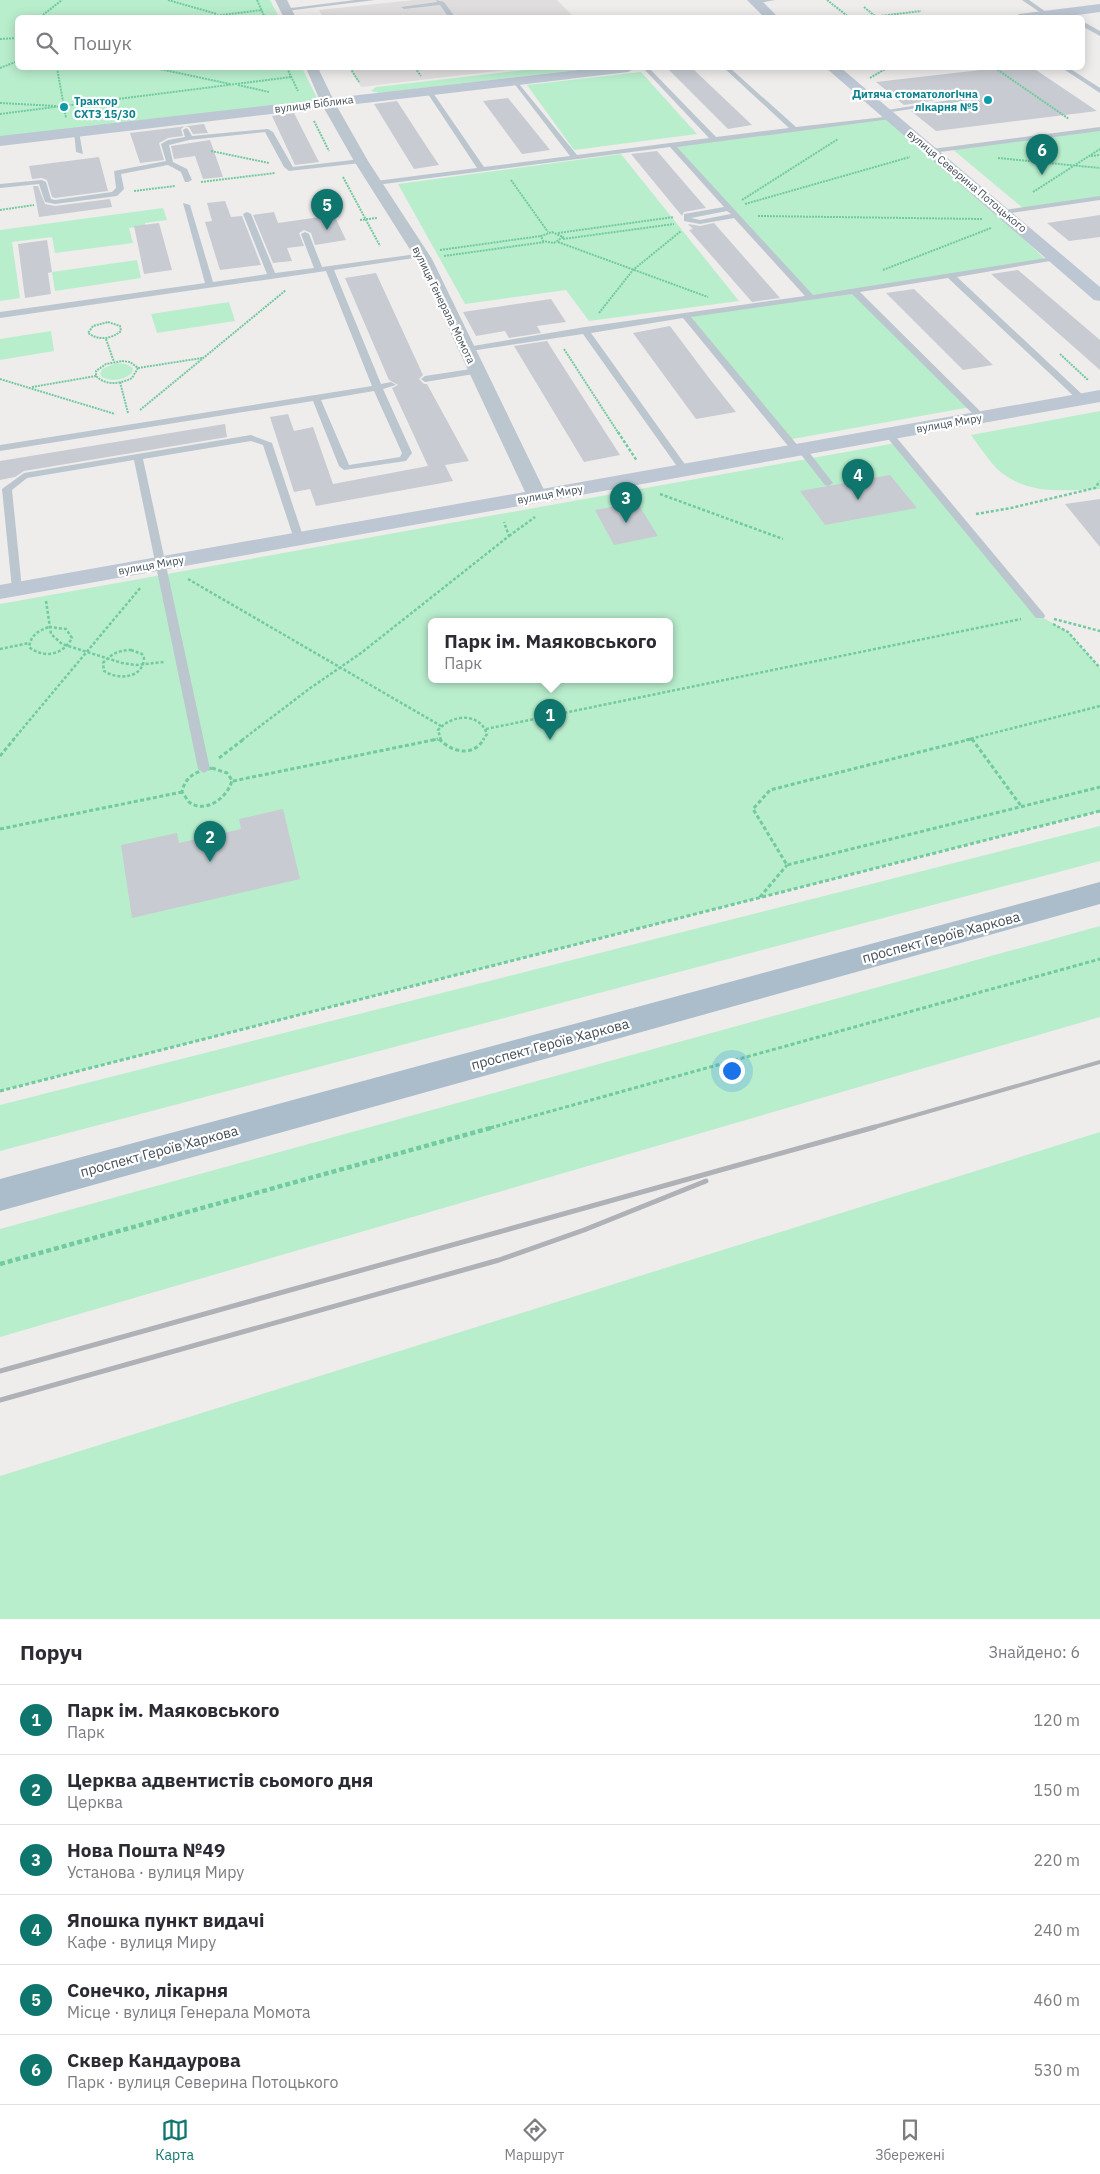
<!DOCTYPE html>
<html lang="uk">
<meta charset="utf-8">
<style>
body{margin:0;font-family:"IBM Plex Sans",sans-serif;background:#f7f7f7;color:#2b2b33}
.you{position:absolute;left:731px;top:1070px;width:18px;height:18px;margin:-12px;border:4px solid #fff;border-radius:50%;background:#1a73e8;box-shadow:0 0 0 8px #1a73e833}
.badge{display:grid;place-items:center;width:32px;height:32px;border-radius:50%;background:#0f766e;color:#fff;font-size:16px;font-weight:700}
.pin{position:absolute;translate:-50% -41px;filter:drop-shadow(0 1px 2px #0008)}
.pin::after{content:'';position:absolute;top:26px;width:18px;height:15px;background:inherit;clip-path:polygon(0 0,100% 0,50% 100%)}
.popup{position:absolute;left:428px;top:618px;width:245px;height:65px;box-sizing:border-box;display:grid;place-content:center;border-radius:8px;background:#fff;filter:drop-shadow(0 1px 4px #0005);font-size:16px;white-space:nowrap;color:#7c7c81}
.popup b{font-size:19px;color:#2b2b33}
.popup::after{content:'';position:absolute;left:50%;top:100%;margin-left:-10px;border:10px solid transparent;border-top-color:#fff}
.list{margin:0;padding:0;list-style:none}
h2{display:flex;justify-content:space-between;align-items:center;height:65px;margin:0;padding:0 20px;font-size:21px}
h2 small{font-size:16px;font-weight:400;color:#7c7c81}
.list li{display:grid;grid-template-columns:32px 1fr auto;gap:15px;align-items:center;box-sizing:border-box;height:70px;padding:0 20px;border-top:1px solid #e1e1e2}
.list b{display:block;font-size:19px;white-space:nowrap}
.list p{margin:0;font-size:16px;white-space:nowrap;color:#7c7c81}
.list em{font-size:16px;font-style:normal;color:#7c7c81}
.icon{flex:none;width:28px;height:28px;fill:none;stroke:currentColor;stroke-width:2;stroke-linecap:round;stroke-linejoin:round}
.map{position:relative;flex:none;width:1100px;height:1619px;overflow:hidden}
.search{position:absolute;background:#fff;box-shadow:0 2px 12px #0003;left:15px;right:15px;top:15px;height:55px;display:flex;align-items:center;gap:12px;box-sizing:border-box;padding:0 18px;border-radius:8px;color:#7c7c81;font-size:19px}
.sheet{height:485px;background:#fff}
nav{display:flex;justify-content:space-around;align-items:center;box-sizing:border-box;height:70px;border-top:1px solid #e1e1e2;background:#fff;font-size:14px;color:#7c7c81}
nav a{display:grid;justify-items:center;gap:2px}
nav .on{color:#0f766e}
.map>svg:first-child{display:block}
</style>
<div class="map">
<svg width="1100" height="1619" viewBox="0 0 1100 1619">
<rect width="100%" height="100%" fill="#efecec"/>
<path fill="#e0ddde" d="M414,0h143l17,17 -251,1 -4,-8z
M350,68h173l-162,19z"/>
<path fill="#b9eecd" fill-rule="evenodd" d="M0,0h270l9,17 -261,1v50h284l16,32 -318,37z
M542,68h52l-214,25 -9,-2 5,-4z
M641,72l56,62 -123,16 -47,-65z
M885,117l121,105 40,38 -191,31 116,116 -184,33 -102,-125 125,-17 -139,-154z
M1100,129v69l-76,11 -73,-61z
M621,154l118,147 -150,20 -23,-31 -101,14 -67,-120z
M163,208l4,12 -22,3v3l-16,2 4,15 -78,10 -3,-16 -40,5 8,56 -20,3v-71z
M137,260l4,18 -86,13 -3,-19z
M229,302l6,19 -78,12 -6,-19z
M51,331l3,20 -54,9v-21z
M116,363l10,1 7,4 -1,5c-9,8 -20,9 -30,4l-2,-3 2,-5z
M1100,411v78c-32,1 -66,6 -94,-13 -14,-9 -25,-28 -35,-41z
M896,443l144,173 28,16 32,36v143l-1100,280v-487zM431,621h238v58h-238z
M1100,826v35l-1100,290v-46z
M1100,926v91l-1100,320v-108z
M1100,1132v487h-1100v-143z"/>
<path fill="#c8cbd1" d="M667,68h25l60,57 -24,4z
M998,68h35l64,43 -161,20 -25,-20 60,-9 1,-6 -3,-1 -65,10 -28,-23z
M508,98l26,32 16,20 -28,4 -39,-53z
M397,101l28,43 14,21 -25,4 -40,-65z
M294,113l25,49 -24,3 -23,-49z
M204,124l4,9 -15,1 -4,-7 -4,-1 -4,3 2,7 -15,2 -9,5 5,17 -24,3 -10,-30z
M210,140l13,37 -20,2 -8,-23 -21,3 -3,-13z
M657,151l49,57 -22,4 -2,4 -51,-62z
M99,157l9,34 -53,7 -3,-1 -5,-17 -5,-2 -10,1 -3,-13z
M33,186h5l7,18 10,2 55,-7 2,8 -73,10z
M225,201l6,16 11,-1 19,49 -41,5 -15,-48 7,-1 -5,-18z
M274,212l4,11 56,-8 12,25 -31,5 -4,-12 -7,-3 -5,3 5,13 -17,2 5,13 -19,2 -20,-48z
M1100,215v22l-31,4 -22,-18z
M159,223l13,47 -28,4 -10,-48z
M714,223l66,75 -28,4 -63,-72 4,-1 -5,-5 12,2z
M47,240l5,32 -4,1 3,21 -26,4 -7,-54z
M1018,270l82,70v30l-109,-96z
M376,273l47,102 -4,4 5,5h3l42,77 -24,4 8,16 -137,25 -6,-17 -16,3 -24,-75 18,-3 6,17 19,-4 20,57 95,-18 -36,-78 6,-3 -9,-5 -44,-102z
M914,289l79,76 -30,5 -77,-77z
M551,299l15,23 -29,4 4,7 -32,5 -4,-7 -29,5 -13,-24z
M670,326l39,52 27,34 -40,7 -63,-86z
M547,341l10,16 63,98 -36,7 -70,-116z
M225,424l2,13 -203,34 -9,6 -15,3v-19z
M890,475l27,33 -92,17 -25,-34z
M1100,499v48l-35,-43z
M637,502l21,34 -44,9 -19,-35z
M283,809l17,70 -168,39 -11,-73 56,-12 2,10 62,-14 -2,-10z"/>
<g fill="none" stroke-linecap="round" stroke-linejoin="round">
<path stroke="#71cb9e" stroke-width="2" stroke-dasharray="2 1" stroke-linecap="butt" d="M168,0l49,14
M257,0l8,18
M827,0l23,18
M864,7l11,9
M42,18l2,-4 18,-14
M199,18l63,-8
M864,18l57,-7
M0,39l18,-1
M0,68l18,-7
M57,68l9,50
M155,68l75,16
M287,68l11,23
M350,68l9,14
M415,68l6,8
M979,68l17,1
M995,68l74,51
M870,78l17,-10
M238,85l31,7
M0,103l56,3
M0,114l291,-37
M314,121l15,30
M211,151l58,12
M1091,156l9,-1
M998,158l102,10
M343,177l37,69
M511,180l37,52
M201,182l74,-9
M134,191l41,-5
M1033,192l67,-43
M742,200l96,-61
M745,204l165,-47
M0,210l34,-5
M758,216l224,3
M360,220l17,-2
M552,232l11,5 -9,6 -11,-2 -2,-5z
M558,233l116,-16
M563,239l111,-15
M558,242l150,55
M440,250l101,-14
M444,256l101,-14
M883,270l108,-42
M599,313l34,-43 48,-39
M108,322l12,4 1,5c-10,8 -22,10 -33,2l5,-7z
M106,339l8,23
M564,349l55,85
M1060,354l28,26
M122,361l8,1 8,6 -6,10c-12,6 -26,8 -36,-2v-5l10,-7z
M138,368l64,-10
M0,379l115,35
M120,382l8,31
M32,387l64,-11
M140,410l146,-120"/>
<path stroke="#71cb9e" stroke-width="2.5" stroke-dasharray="3 2" stroke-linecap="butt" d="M618,432l19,29
M660,494l123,45
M976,514l35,-6 84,-20 5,-7
M509,536l26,-19
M188,579l253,147
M46,601l5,33 11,10 60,19 14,2 28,-3
M1054,619l46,12
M1053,624l15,8 32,36
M49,627l17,2 6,9c-9,17 -28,21 -43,9 2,-12 9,-16 20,-20z
M0,649l29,-6
M131,650l11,4 2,4c-1,21 -26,22 -40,13l-1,-8c8,-9 16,-13 28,-13z
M486,729l535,-110
M13,740l128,-153
M242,740l67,-51 52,-36 148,-117 -5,-14
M433,740l5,-1
M441,740l-3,-10c13,-15 41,-19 49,4l-4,6
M966,740l134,-34"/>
<path stroke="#71cb9e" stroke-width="3" stroke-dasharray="4 2.5" stroke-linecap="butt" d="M439,739c14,14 34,18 45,0
M971,739l-201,51 -17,19 34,56 313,-78
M972,739l49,67
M0,756l14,-17
M219,758l25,-19
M212,768l15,5 5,7c-3,16 -26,35 -43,22 -2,-3 -5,-7 -7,-10 3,-16 15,-21 30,-24z
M233,781l205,-42
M0,829l182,-37
M760,897l27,-32
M0,1091l1100,-280
M490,1128l610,-169"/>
<path stroke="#71cb9e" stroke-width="4.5" stroke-dasharray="5 3" stroke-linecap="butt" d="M0,1264l494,-137"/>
<path fill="#bcc6cf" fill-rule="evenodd" d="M355,0h20l-89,11 -3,-2z
M436,0l8,2 12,16h-7l-9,-13 -36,4 -3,-2 36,-5z
M757,0h18l-20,4 -3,-2z
M1022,0h7l20,14 -5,1z
M1082,21l18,10v5l-18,-10z
M643,68h6l67,69 73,-9 -65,-60h6l66,59 97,-11v2l-2,1 -214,28 136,148 246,-39v4h-3l-99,17 128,120v4h-6l-131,-123 -88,14 124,123v4h-6l-126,-125 -161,23 108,130h6l28,36 -5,3 -3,-1 -26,-33h-6l-110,-134 -92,15 98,137 -5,3 -3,-1 -98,-138 -119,18v-4l3,-1 118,-20 220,-31 -71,-78 -34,6 -16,-3v-7l40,-7 -54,-60 -294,38 -4,-2 4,-2 101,-13 -51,-77 3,-2 2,1 53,77 86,-11 -57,-74 -1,-1 3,-2 62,76 132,-17zM727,211l4,3 -31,6 -9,-2z
M1062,68h7l31,20v5z
M969,97l2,1v2l-87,13 -3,-2z
M1100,127v4l-168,22 -4,-2 4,-2z
M186,128l2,1 4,7 76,-7 5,3 20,35 68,-8 4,2 -4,2 -72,8 -5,-4 -19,-35 -76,8 -20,5 4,17 14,7 5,11 -4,2h-3l-4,-10 -13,-7 -47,9 3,15 -7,7 -62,8 -10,-2 -6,-18 -39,4v-4l42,-4 4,2 5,17 4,1 57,-8 4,-4 -2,-17 52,-10 -5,-17 7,-4 17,-3 -2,-7z
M74,131l5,1 4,22 -7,-2z
M1100,196v4l-96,14 -4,-2 4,-2z
M183,203l7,2 23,77 54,-8 -24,-60 4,-2 4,2 24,59 39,-5 -13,-34 4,-2 4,2 13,33 102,-14v4h-3l-87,13 47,114 10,-2 5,3 -13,4 29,64 -6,8 -62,9 -5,-4 -26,-65 -313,50v-6l372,-59 -46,-115 -326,47v-6l205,-29zM374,391l28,62 -2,4 -51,8 -28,-65z
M477,368l3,1v4l-55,9 -4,-3 4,-3z
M888,430l3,1 153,183 1,2 -1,2h-8l-151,-183 -2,-2z
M251,435l21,8 32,96 -1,2h-8l-1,-2 -31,-94 -12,-4 -108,18 67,310 -6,4 -6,-4 -64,-309 -107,18 -15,12 10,99 -5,3 -5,-3 -10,-100 22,-16z"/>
<path fill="#bcc6cf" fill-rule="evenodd" d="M275,0h12l9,18h-12z
M306,68h12l17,35 33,58 64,98 115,237 -3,4 -7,2 -7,-2 -3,-4 -111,-237 -62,-98 -33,-58z"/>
<path fill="#bcc7d3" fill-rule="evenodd" d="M747,0h14l18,18h-14z
M1100,4v8l-45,6h-42l6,-4z
M596,68h39l-7,4 -628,74v-10z
M826,68h15l259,219v14l-6,-1z
M1100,390v12l-1100,197v-14z"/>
<path fill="#abbccb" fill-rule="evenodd" d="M1100,882v22l-1100,307v-32z"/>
<path stroke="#aeb1b6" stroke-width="4" d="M871,1128l229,-66"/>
<path stroke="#aeb1b6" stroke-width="5" d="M0,1371l875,-244
M0,1400l499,-140 85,-30 122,-49"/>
</g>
<g fill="#0f9aa8" stroke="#fff" stroke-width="2">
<circle cx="988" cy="100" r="5"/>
<circle cx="64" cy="107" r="5"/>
</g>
<g text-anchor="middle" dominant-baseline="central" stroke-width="4.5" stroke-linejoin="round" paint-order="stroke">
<g font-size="11" font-weight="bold" fill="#0d838f" stroke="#fff" text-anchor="end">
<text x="978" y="94">Дитяча стоматологiчна<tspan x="978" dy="13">лiкарня №5</tspan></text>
<text x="74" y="101" text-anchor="start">Трактор<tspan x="74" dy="13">СХТЗ 15/30</tspan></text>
</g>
<g font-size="11" fill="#444f59" stroke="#fff">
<text transform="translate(314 104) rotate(-7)">вулиця Біблика</text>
<text transform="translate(967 181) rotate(40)">вулиця Северина Потоцького</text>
<text transform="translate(444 305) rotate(64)">вулиця Генерала Момота</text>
<text transform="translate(949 423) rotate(-10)">вулиця Миру</text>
<text transform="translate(550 494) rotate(-10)">вулиця Миру</text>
<text transform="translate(151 565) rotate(-10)">вулиця Миру</text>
</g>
<g font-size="14" fill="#444f59" stroke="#fff">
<text transform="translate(941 937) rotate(-15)">проспект Героїв Харкова</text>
<text transform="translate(550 1044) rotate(-15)">проспект Героїв Харкова</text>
<text transform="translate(159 1151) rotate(-15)">проспект Героїв Харкова</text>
</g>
</g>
</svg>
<div class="you"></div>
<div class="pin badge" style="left:550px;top:740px">1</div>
<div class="popup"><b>Парк ім. Маяковського</b>Парк</div>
<div class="pin badge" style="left:210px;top:862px">2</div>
<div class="pin badge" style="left:626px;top:523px">3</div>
<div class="pin badge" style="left:858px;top:500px">4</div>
<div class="pin badge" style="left:327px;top:230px">5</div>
<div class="pin badge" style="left:1042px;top:175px">6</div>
<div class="search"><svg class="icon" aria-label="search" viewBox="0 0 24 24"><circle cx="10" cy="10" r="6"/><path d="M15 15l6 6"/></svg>Пошук</div>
</div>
<section class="sheet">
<h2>Поруч<small>Знайдено: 6</small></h2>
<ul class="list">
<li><span class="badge">1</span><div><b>Парк ім. Маяковського</b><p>Парк</p></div><em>120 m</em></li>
<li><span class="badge">2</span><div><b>Церква адвентистів сьомого дня</b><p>Церква</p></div><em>150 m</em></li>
<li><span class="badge">3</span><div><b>Нова Пошта №49</b><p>Установа · вулиця Миру</p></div><em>220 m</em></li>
<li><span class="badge">4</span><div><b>Япошка пункт видачі</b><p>Кафе · вулиця Миру</p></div><em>240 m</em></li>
<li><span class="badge">5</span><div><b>Сонечко, лікарня</b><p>Місце · вулиця Генерала Момота</p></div><em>460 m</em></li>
<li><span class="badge">6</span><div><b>Сквер Кандаурова</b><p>Парк · вулиця Северина Потоцького</p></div><em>530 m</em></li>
</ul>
</section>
<nav>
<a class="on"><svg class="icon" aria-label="map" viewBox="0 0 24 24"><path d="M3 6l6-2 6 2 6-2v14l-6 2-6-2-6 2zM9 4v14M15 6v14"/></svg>Карта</a>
<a><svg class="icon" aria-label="directions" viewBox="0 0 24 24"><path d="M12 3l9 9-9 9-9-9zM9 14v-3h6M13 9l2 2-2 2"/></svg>Маршрут</a>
<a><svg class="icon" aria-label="saved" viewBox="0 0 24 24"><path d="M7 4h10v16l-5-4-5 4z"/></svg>Збережені</a>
</nav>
